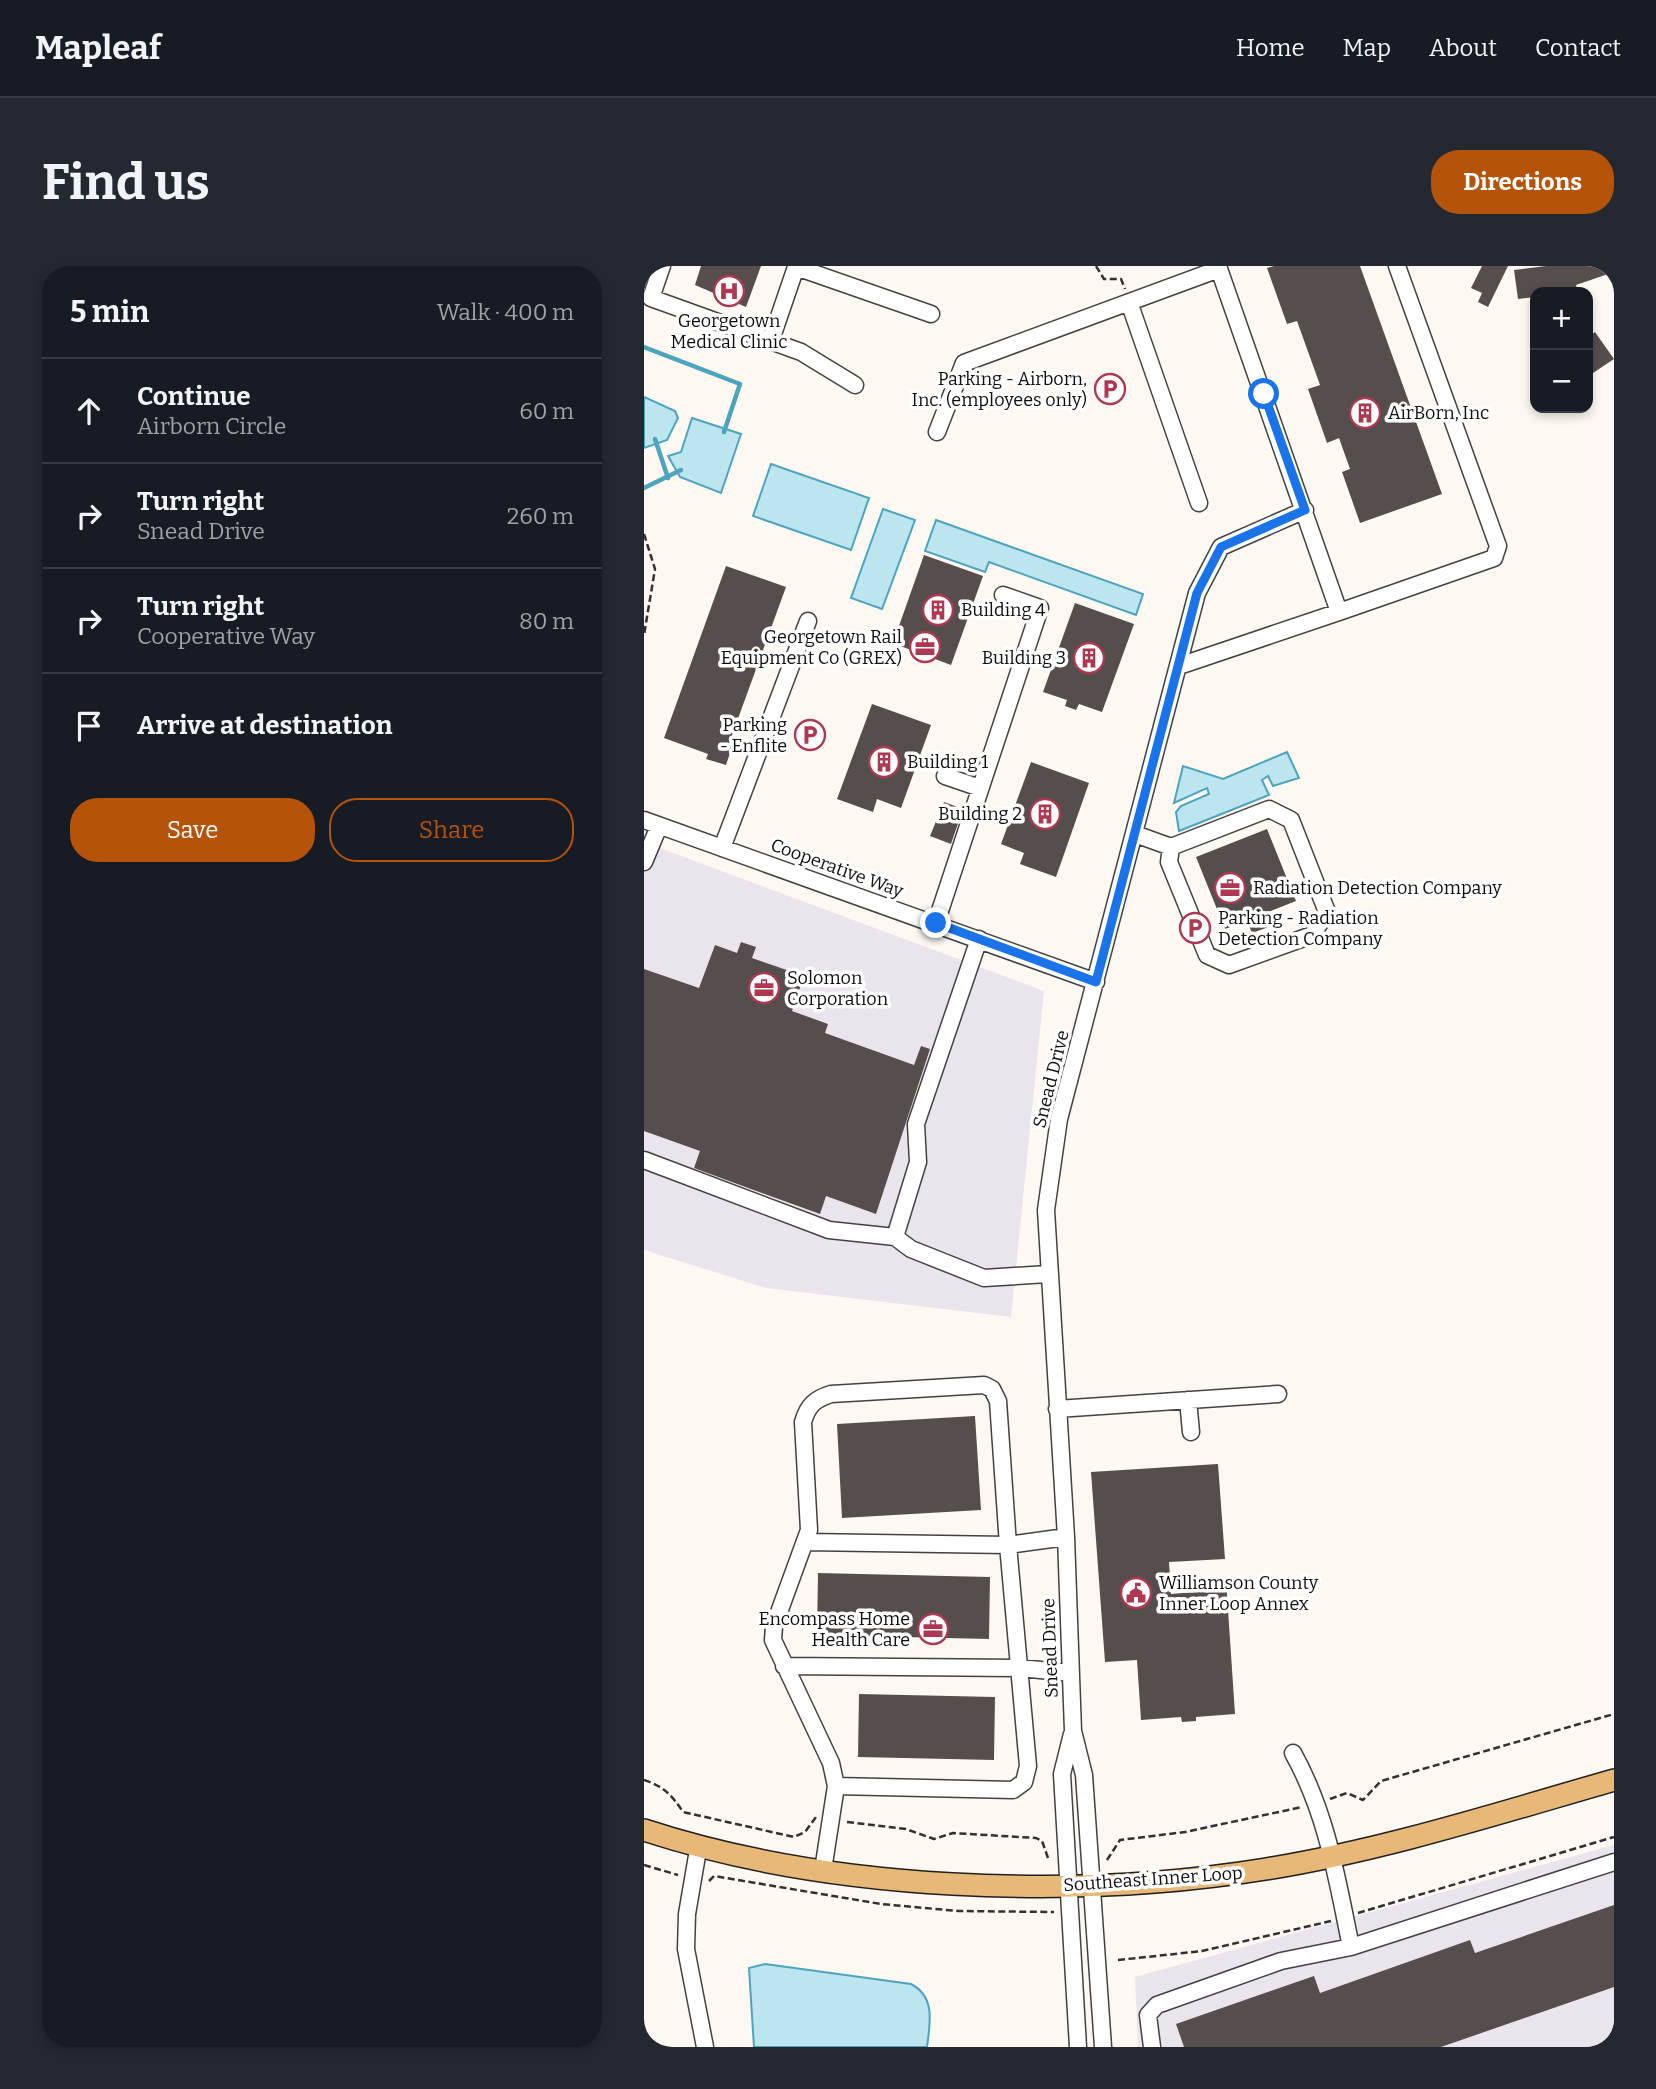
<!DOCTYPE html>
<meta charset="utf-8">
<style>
body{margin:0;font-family:Bitter,serif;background:#242831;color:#f1f3f6}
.controls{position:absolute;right:21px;top:21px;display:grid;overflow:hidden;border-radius:14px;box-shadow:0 4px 10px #0003}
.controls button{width:63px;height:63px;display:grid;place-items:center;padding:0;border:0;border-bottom:2px solid #363941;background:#171b24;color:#f1f3f6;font:35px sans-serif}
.stop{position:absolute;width:21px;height:21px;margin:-16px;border:5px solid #1a73e8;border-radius:50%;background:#fff}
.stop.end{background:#1a73e8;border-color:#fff;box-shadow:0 2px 7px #0008}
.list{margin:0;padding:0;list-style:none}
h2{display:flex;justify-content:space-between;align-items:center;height:91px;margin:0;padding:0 28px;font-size:30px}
h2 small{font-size:23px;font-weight:400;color:#9ea1a6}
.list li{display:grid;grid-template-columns:46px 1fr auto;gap:21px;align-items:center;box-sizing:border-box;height:105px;padding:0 28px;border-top:2px solid #363941}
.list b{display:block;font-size:26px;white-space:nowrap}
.list p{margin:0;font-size:23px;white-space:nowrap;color:#9ea1a6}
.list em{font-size:23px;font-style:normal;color:#9ea1a6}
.actions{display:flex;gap:14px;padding:21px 28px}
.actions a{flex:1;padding:16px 0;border:2px solid #b45309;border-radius:28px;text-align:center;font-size:24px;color:#b45309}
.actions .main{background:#b45309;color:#fff}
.icon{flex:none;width:38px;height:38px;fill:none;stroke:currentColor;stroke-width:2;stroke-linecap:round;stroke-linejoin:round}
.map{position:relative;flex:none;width:970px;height:1781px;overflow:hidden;border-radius:28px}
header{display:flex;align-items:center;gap:42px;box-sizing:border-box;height:98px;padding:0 35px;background:#171b24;border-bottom:2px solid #363941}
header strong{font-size:33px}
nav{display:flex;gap:38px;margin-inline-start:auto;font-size:24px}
.intro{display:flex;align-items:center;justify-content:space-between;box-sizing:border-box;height:168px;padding:0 42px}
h1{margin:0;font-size:49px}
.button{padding:18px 32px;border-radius:28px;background:#b45309;color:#fff;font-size:24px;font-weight:700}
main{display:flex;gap:42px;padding:0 42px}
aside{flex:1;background:#171b24;border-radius:28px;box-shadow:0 4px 10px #0003}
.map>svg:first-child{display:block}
</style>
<header>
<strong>Mapleaf</strong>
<nav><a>Home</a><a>Map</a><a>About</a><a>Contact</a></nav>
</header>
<div class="intro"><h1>Find us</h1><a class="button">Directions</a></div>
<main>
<aside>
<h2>5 min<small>Walk · 400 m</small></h2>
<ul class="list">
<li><svg class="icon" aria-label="ahead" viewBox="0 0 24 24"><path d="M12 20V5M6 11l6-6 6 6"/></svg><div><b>Continue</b><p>Airborn Circle</p></div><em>60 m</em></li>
<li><svg class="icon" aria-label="right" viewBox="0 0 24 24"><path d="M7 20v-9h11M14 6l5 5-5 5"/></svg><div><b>Turn right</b><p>Snead Drive</p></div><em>260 m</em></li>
<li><svg class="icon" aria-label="right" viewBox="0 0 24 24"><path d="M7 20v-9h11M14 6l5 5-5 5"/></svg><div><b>Turn right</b><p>Cooperative Way</p></div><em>80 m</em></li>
<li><svg class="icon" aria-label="arrive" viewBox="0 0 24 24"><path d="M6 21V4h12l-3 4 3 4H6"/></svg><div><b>Arrive at destination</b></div></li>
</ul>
<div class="actions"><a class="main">Save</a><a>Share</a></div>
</aside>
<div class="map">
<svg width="970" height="1781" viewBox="0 0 970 1781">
<rect width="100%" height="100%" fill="#fdf9f2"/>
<path fill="#eae5ec" d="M0,576l400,149 -33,326 -245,-29 -122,-38z
M970,1579v202h-476l-3,-70z"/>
<path fill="#bde5ef" stroke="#4da4bd" stroke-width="2" d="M0,131l31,14 3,7 -11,22 -23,8z
M48,152l49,16 -20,59 -41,-16 -12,-21 13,-4z
M127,198l98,34 -18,52 -98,-34z
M239,243l32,11 -33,89 -31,-11z
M292,254l207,74 -7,21 -147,-53 -4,10 -60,-21z
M643,486l12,26 -26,8 -5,-10 -6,4 7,15 -90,36 -3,-19 5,-6 28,-12 -2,-6 -33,15 9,-37 40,13z
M121,1698l146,20c25,13 19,39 16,63h-173l-5,-79z"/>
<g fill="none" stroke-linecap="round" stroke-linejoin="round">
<path stroke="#4da4bd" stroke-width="4.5" d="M0,81l96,37 -16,48
M11,173l13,39
M0,222l37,-18"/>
</g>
<path fill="#564e4c" d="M57,0h60l-15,41 -51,-22z
M630,0h86l82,228 -82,29 -18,-51 8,-3 -11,-31 -12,5 -19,-54 12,-4 -23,-64 -10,3 -20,-56z
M838,0h26l-20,41 -10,-5 4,-9 -11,-5z
M902,0h68v6l-38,13 2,7h-43v5l-17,2 -4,-29z
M951,66l19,27 -21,14 -5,-7v-29z
M280,289l59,21 -32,89 -24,-9 -2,6 -11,-4 2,-6 -23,-9z
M82,300l60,21 -58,159 4,1 -6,18 -20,-6 2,-5 -44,-16z
M431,337l59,21 -32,88 -23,-8 -3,6 -11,-4 2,-6 -24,-8z
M228,438l59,21 -30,83 -24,-9 -4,13 -36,-13z
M387,496l58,21 -33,94 -36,-13 4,-11 -23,-9z
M300,536l19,7 -12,35 -21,-8z
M623,563l29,72 -28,11 6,13 -22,8 -5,-12 -22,8 -29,-72z
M97,676l15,5 -4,11 52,18 -12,35 36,13 -3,9 89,32 7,-19 9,3 -54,165 -50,-18 -6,18 -80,-29 -46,-17 6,-17 -56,-20v-162l55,19 16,-43 22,8z
M331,1150l6,94 -139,8 -5,-94z
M574,1198l7,95 -56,3 2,32 24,-2v-10l31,-2 9,134 -39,3v4l-14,1 -1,-5 -40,3 -4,-60 -32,2 -14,-190z
M174,1307l172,4 -1,62 -172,-4z
M215,1428l136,3 -1,63 -136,-3z
M970,1639v82l-173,60h-257l-8,-23 138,-48 6,17 150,-53 5,13z"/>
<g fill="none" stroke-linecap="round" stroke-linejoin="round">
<g stroke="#424242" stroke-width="19">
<path id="minor" d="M18,0l-11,32 150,54 54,33
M485,36l70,201
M127,74l25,-73 135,47
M293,166l27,-69 255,-94
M695,346l155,-54 4,-12 -101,-280
M535,400l160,-54 -121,-346
M301,510l35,12
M0,554l452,162
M491,568l36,13 -2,15 38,93 22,10 83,-30 15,-23 -36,-92 -22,-11 -98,38
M78,582l86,-227
M0,596l15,-36
M292,657l104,-315 -37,-13
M335,673l-63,185 2,38 -23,75 16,12 73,29 64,-4
M0,894l185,70 66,7
M544,1134l3,32
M413,1143l221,-15
M161,1276l203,3 20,221 -4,16 -11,8 -177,-4
M140,1400l236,2 51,5
M428,1468l-10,40 16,273
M649,1487c34,61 44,126 58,194l263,-85
M55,1578l-12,70 -1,35 19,98
M179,1604l13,-84 -5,-23 -58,-123 1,-14 35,-96 -6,-108c5,-17 12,-23 28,-28l153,-9 8,4 6,12 10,144 58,-8
M459,1781l-19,-272 -11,-44 -7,-194 -20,-327 13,-91 138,-526 24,-46 84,-37
M508,1781l-4,-32 9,-10 124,-44 70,-14"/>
</g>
<g stroke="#202020" stroke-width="24">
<path id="major" d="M0,1564c186,61 430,70 622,39 118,-19 233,-56 348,-89"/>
</g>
<path stroke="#313131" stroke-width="2.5" stroke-dasharray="7 3.5" stroke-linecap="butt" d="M452,0l8,13h17l4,10
M0,268l11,35 -11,66
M0,1514c19,6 28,15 39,32l111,25 11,-5 11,-15
M686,1533l17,-6 16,7 18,-19 233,-67
M203,1556l59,7 28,10 19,-6 83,5 6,3 6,17
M463,1594l13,-20 65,-8 117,-25
M0,1599l34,10
M65,1615l5,-5 167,28 77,7 96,1
M714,1647l256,-76
M474,1694l84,-9 129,-30"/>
<use href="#minor" stroke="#fff" stroke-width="16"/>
<use href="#major" stroke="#e7b878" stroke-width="21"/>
</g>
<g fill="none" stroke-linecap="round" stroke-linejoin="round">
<path stroke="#1a73e8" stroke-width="9" d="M292,657l160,59 101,-389 24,-46 84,-37 -41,-116"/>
</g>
<defs>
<g id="hospital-ring" transform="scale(1.575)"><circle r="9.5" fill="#fff" stroke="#ae3852" stroke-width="1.5"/><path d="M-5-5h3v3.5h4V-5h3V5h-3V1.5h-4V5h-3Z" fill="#ae3852"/></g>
<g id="parking-ring" transform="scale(1.575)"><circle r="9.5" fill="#fff" stroke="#ae3852" stroke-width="1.5"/><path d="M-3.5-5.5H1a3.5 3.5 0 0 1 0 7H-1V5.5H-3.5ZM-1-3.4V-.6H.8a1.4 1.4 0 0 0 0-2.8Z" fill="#ae3852"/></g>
<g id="building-ring" transform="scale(1.575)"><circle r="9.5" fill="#fff" stroke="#ae3852" stroke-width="1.5"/><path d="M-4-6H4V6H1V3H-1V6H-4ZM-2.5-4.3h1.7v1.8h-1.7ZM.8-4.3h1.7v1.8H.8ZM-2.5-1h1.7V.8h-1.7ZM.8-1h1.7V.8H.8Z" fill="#ae3852"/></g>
<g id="office-ring" transform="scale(1.575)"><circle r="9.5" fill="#fff" stroke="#ae3852" stroke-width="1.5"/><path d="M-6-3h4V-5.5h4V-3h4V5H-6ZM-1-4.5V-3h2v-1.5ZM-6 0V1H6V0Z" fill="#ae3852"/></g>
<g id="civic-ring" transform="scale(1.575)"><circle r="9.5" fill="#fff" stroke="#ae3852" stroke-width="1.5"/><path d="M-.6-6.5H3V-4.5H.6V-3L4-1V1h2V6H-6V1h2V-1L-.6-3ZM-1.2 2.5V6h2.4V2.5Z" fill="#ae3852"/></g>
</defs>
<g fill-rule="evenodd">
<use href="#hospital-ring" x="85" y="25"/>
<use href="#parking-ring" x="466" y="123"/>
<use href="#building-ring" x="721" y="147"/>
<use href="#building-ring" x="294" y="344"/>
<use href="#office-ring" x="281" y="381"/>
<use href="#building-ring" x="445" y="392"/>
<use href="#parking-ring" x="166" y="469"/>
<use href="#building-ring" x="240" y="496"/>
<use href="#building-ring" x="401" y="548"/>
<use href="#office-ring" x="586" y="622"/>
<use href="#parking-ring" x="551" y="662"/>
<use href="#office-ring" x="120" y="722"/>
<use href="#civic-ring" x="492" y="1327"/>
<use href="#office-ring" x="289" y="1363"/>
</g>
<g text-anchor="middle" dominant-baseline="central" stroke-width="7" stroke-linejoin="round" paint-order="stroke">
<g font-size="18" fill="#0f0f0f" stroke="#fff" text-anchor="start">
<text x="85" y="55" text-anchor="middle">Georgetown<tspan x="85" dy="21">Medical Clinic</tspan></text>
<text x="443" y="113" text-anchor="end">Parking - Airborn,<tspan x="443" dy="21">Inc. (employees only)</tspan></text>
<text x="744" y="147">AirBorn, Inc</text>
<text x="317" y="344">Building 4</text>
<text x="258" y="371" text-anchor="end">Georgetown Rail<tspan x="258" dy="21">Equipment Co (GREX)</tspan></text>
<text x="422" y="392" text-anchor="end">Building 3</text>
<text x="143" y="459" text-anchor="end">Parking<tspan x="143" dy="21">- Enflite</tspan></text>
<text x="263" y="496">Building 1</text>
<text x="378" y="548" text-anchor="end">Building 2</text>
<text x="609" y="622">Radiation Detection Company</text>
<text x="574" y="652">Parking - Radiation<tspan x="574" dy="21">Detection Company</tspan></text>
<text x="143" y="712">Solomon<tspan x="143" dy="21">Corporation</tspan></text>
<text x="515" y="1317">Williamson County<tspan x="515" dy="21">Inner Loop Annex</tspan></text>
<text x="266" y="1353" text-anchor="end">Encompass Home<tspan x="266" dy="21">Health Care</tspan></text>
</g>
<g font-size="18" fill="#0f0f0f" stroke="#fff">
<text transform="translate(193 602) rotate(20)">Cooperative Way</text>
<text transform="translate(407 813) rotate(-76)">Snead Drive</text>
<text transform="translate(406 1382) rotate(-92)">Snead Drive</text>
<text transform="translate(509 1613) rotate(-4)">Southeast Inner Loop</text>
</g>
</g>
</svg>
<div class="controls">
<button>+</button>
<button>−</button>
</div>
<div class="stop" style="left:620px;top:128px"></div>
<div class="stop end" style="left:292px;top:657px"></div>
</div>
</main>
